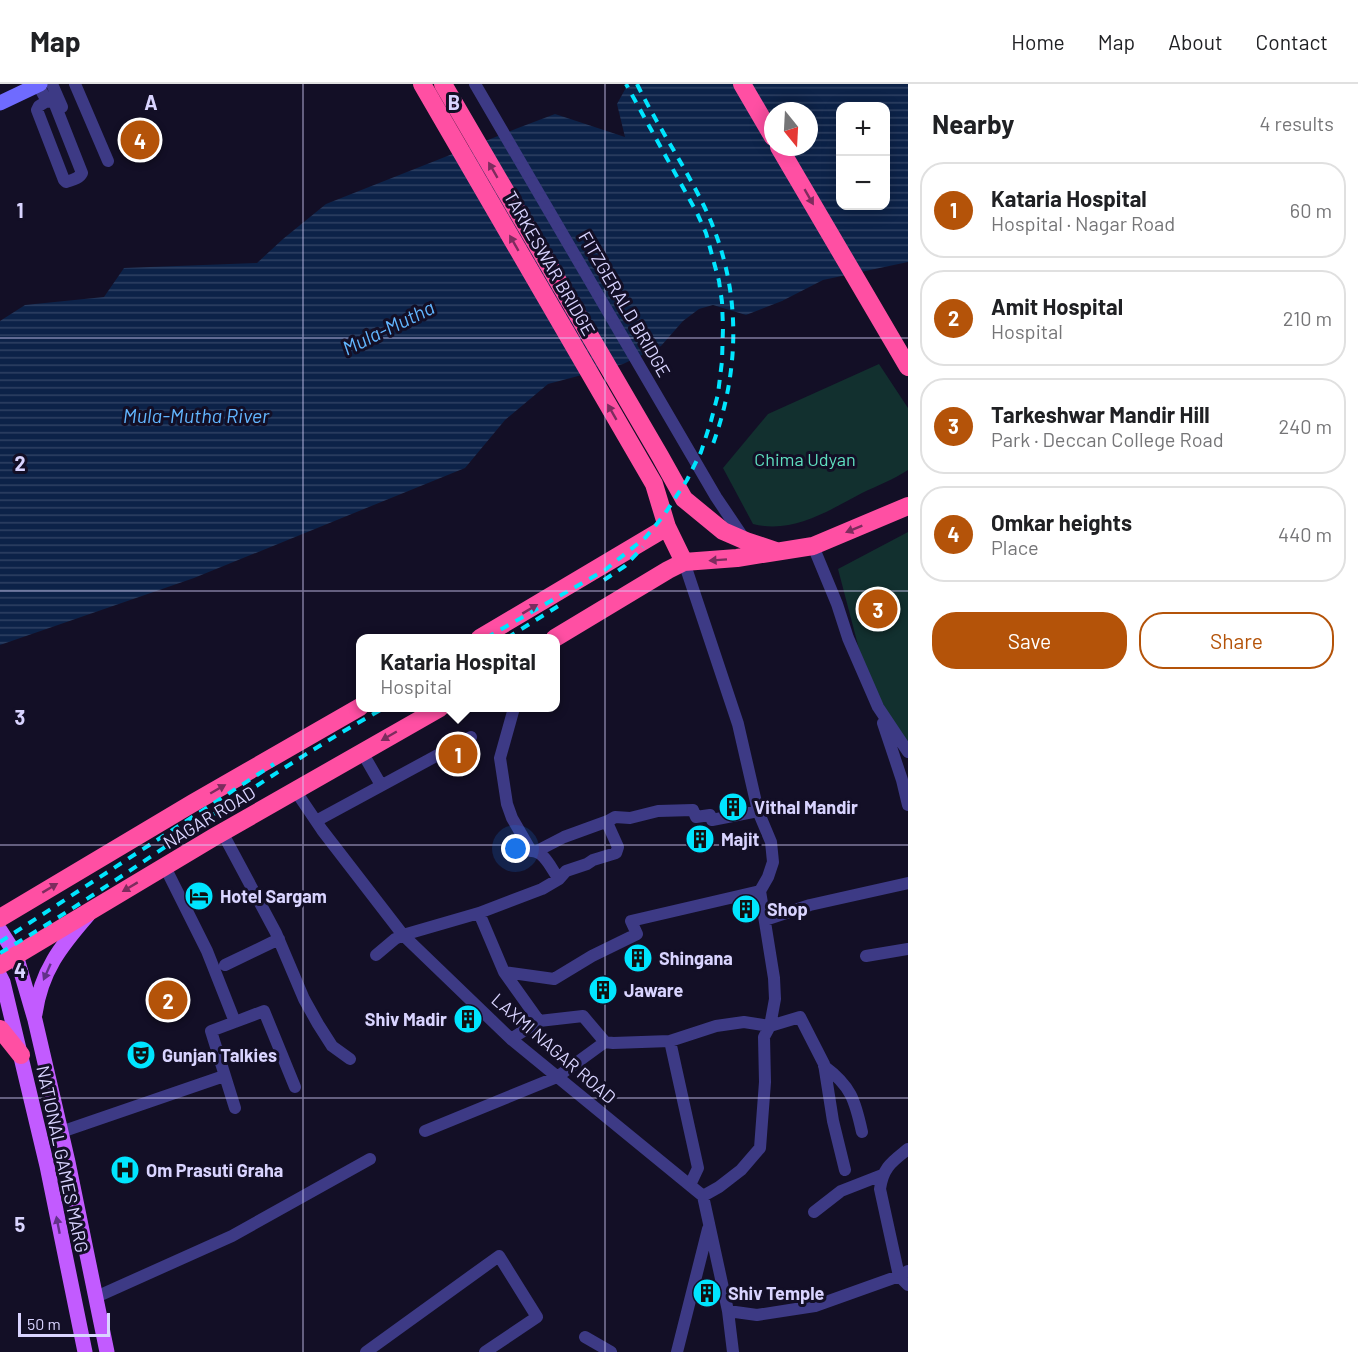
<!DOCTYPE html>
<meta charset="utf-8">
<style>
body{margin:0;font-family:Barlow,sans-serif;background:#f6f6f6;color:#202124}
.controls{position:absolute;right:18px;top:18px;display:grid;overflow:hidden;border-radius:12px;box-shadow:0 3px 15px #0003}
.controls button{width:54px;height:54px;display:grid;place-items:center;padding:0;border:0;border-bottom:2px solid #e0e0e0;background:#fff;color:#202124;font:30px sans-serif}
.compass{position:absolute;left:764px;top:18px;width:54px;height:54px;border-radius:50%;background:#fff;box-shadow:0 3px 15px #0003;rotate:162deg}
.scale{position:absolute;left:18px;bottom:15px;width:92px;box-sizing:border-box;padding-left:6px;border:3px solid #d9d4ff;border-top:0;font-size:16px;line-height:21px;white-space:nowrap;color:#d9d4ff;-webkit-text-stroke:4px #130f26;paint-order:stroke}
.you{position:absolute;left:516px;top:765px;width:21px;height:21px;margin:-15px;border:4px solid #fff;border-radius:50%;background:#1a73e8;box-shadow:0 0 0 9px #1a73e833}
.badge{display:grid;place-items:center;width:39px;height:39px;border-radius:50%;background:#b45309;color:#fff;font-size:20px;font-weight:700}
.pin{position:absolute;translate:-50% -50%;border:3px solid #fff;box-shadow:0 2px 6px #0006}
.popup{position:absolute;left:356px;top:550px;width:204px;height:78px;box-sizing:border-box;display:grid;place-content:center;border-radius:12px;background:#fff;filter:drop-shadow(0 2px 4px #0005);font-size:20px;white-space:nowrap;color:#757577}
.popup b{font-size:22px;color:#202124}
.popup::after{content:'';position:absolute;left:50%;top:100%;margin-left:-12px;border:12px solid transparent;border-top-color:#fff}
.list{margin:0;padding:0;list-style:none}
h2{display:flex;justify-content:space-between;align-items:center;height:78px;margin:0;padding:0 24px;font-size:26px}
h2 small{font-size:20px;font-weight:400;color:#757577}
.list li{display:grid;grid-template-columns:39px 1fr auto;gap:18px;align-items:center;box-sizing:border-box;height:96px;margin:0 12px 12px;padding:0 12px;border:2px solid #e0e0e0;border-radius:24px}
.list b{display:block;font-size:22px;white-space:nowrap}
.list p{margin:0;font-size:20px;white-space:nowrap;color:#757577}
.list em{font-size:20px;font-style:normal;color:#757577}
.actions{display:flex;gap:12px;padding:18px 24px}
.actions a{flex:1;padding:14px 0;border:2px solid #b45309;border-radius:24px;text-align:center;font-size:21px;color:#b45309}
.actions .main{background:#b45309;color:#fff}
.map{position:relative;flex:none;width:908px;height:1268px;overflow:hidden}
header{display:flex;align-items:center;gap:36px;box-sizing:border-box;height:84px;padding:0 30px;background:#fff;border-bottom:2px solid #e0e0e0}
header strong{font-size:28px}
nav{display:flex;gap:33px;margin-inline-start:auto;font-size:21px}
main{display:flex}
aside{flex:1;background:#fff}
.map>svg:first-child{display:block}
</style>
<header>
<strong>Map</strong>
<nav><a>Home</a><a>Map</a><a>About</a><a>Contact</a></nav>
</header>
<main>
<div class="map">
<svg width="908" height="1268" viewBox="0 0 908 1268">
<defs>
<pattern id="water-rules" width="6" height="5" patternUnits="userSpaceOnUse" patternTransform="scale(1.5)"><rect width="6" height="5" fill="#0c2248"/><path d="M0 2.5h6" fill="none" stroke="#2f4163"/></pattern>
</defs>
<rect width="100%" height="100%" fill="#130f26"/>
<path fill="#12302f" d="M879,280l29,44v62c-14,9 -31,16 -46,23 -34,18 -69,41 -109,31l-30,-56 45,-54z
M908,448v218l-30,-43 -19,-58 -21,-80z"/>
<path fill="url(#water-rules)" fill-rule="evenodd" d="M628,0h280v178l-85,18 -41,21 -36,14 -33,-10 -14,4 -16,12 -22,25 -38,18 -75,20 -43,36 -40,48 -271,110 -194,67v-324l25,-16 79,-8 20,-29 133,-5 26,-24 43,-35 192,-76 37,-14 70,23 -8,-33zM840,22h46v100h-46zM773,27h36v36h-36z"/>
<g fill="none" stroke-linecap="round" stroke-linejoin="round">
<path stroke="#3d3a85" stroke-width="12" d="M52,0l10,23
M75,0l33,77
M475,0l241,413 29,43
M38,1l9,16 7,1 28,71c-3,6 -10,7 -16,9l-2,-2 -27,-70 2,-4 8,-5
M813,462l24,58 11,34 30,69 30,45
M684,478l54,162 20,87 13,31 2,20 -5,15 -8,14 14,87 1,21 -5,27 -6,11 1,45 -5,66 -19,22 -22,17 -16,9
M514,624l-14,50 7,46 5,14 19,33c14,0 20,18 28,28
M883,639l19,57 6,25
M362,668l19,33
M295,706l27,40 81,105 108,104 192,157 25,115 5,41
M316,737l155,-84
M222,748l54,101 28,66 14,25 14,22 18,13
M537,767l27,-14 44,-16 7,-4 15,1 28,-7 35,-1 3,7 14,-2 2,5 46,-9
M165,783l42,84 28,71 29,-11 31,76
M479,829l25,59 35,49
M765,836l45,-15 98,-22
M376,871l19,-16 8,-4 76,-22 63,-24 17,-10 7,-8 21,-7 6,-4 23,-7 2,-6 -9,-20 -1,-6
M866,872l42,-7
M225,881l54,-26
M504,888l50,7 38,-23 45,-22 -6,-13 129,-30
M511,955l28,-18 44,-5 22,26 8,1 57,-2 46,-15 28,-4 26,4 30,-9 24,47 9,57 12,49
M670,957l28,127 -8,17
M824,982c27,20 31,34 38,66
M235,1024l-24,-77 24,-9
M425,1047l132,-54 48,-35
M61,1048l163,-56
M908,1065c-16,13 -25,18 -28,40l19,87 9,-5
M814,1128l27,-21 41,-16
M96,1213l136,-61 138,-77
M728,1227l29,4 58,-9 84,-30 9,9
M585,1253l26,15
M366,1268l133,-96 38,61 -52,35
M677,1268l31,-123"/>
<path stroke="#6f6bff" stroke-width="15" d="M0,19l40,-19"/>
<path stroke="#c25bff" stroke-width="15" d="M0,846l16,25 19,65 33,142 39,190
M0,892l3,6 44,184 38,186
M35,930c6,-43 26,-68 53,-99"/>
<path stroke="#ff4fa3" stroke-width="18" d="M422,0l232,400 13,43 -187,111
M443,0l217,372 24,43 39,32 23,10 30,10
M742,0l31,53
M779,63l129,220
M667,443l17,35
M555,554l113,-68 16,-8 53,-4 76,-12 95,-40
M0,834l193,-115 167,-96
M0,881l214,-128 226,-129
M0,945l21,26"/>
<path stroke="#00e5ff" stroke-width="4" stroke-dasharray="9 8" stroke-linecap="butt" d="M637,0c20,41 46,79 66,120 38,77 39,160 10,240
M604,496l21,-14 18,-19
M486,554l119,-68 41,-33 18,-22 23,-35 14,-28 10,-31 7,-27 4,-33 1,-33 -1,-26 -3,-21 -13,-48 -9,-20 -71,-129
M507,554l53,-33
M0,858l274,-178
M0,869c131,-77 251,-171 384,-245"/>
</g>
<defs><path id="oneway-solid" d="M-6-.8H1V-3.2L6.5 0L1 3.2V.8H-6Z" transform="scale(1.5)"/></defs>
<g fill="#7d2c5e">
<use href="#oneway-solid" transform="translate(493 86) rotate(-120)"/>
<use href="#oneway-solid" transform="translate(809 113) rotate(60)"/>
<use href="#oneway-solid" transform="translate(514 159) rotate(-120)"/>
<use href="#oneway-solid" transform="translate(612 328) rotate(-120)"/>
<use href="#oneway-solid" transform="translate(854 445) rotate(158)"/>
<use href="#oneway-solid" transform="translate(718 476) rotate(176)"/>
<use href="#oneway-solid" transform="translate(530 525) rotate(-31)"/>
<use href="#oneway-solid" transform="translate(389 652) rotate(150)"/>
<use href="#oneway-solid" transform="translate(218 705) rotate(-30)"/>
<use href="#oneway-solid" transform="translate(130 803) rotate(149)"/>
<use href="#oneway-solid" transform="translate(50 804) rotate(-31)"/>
</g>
<g fill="#623188">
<use href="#oneway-solid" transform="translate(47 888) rotate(114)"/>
<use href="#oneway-solid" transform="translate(58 1141) rotate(-101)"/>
</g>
<path fill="none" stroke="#d9d4ff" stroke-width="1.5" stroke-opacity="0.55" d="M303,0v1268M605,0v1268M0,254h908M0,507h908M0,761h908M0,1014h908"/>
<defs>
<g id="building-disc" transform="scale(1.5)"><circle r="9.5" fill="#00e5ff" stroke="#130f26"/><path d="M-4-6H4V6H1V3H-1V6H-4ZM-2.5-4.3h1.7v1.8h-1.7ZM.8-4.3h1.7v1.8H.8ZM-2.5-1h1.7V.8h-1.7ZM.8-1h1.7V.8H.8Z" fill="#111"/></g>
<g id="hotel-disc" transform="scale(1.5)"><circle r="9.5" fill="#00e5ff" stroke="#130f26"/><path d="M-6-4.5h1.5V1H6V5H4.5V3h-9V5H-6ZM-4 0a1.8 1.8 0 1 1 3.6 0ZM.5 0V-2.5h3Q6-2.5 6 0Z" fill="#111"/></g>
<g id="theatre-disc" transform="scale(1.5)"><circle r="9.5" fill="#00e5ff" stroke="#130f26"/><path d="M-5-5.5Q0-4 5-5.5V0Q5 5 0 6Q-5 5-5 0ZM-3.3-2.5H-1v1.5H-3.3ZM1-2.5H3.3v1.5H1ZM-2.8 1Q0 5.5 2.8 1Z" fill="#111"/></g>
<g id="hospital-disc" transform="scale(1.5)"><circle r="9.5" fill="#00e5ff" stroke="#130f26"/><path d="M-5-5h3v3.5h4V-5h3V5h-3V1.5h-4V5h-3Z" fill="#111"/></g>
</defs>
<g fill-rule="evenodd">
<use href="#building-disc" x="733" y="723"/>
<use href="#building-disc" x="700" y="755"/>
<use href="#hotel-disc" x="199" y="812"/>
<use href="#building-disc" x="746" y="825"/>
<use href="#building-disc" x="638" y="874"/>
<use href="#building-disc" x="603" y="906"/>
<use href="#building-disc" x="468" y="935"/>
<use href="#theatre-disc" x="141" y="971"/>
<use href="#hospital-disc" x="125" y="1086"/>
<use href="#building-disc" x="707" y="1209"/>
</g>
<g text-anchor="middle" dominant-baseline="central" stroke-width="6" stroke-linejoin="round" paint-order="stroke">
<g font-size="18" fill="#d9d4ff" stroke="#130f26">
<text transform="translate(550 179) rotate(60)">TARKESWAR BRIDGE</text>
<text transform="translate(625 220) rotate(60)">FITZGERALD BRIDGE</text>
<text transform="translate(209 733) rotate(-31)">NAGAR ROAD</text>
<text transform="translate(554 964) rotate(41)">LAXMI NAGAR ROAD</text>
<text transform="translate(63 1075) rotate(78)">NATIONAL GAMES MARG</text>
</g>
<g font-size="18" fill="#5fe0c0" stroke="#130f26">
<text x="805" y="375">Chima Udyan</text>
</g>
<g font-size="18" font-weight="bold" fill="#d9d4ff" stroke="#130f26" text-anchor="start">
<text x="754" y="723">Vithal Mandir</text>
<text x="721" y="755">Majit</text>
<text x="220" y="812">Hotel Sargam</text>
<text x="767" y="825">Shop</text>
<text x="659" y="874">Shingana</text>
<text x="624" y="906">Jaware</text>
<text x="447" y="935" text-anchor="end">Shiv Madir</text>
<text x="162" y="971">Gunjan Talkies</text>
<text x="146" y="1086">Om Prasuti Graha</text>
<text x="728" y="1209">Shiv Temple</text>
</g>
<g font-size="20" font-style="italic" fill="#62b6ff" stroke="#130f26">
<text transform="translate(388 243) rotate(-26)">Mula-Mutha</text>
<text x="196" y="331">Mula-Mutha River</text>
</g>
</g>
<g font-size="20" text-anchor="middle" font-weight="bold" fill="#d9d4ff" stroke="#130f26" stroke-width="6" stroke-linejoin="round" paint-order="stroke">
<text x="151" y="26">A</text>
<text x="454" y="26">B</text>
<text x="20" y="134">1</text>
<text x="20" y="387">2</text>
<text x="20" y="641">3</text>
<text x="20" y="894">4</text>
<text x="20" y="1148">5</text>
</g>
</svg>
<div class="controls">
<button>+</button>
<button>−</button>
</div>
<svg class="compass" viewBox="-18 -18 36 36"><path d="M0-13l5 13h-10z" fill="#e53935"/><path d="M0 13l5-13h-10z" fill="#757577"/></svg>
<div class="scale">50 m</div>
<div class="you"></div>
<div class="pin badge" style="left:458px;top:670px">1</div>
<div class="popup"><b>Kataria Hospital</b>Hospital</div>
<div class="pin badge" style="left:168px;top:916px">2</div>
<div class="pin badge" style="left:878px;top:525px">3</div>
<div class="pin badge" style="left:140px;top:56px">4</div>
</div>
<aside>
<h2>Nearby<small>4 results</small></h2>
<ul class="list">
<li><span class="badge">1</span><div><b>Kataria Hospital</b><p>Hospital · Nagar Road</p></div><em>60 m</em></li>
<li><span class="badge">2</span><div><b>Amit Hospital</b><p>Hospital</p></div><em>210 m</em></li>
<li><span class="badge">3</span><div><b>Tarkeshwar Mandir Hill</b><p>Park · Deccan College Road</p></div><em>240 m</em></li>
<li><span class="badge">4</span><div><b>Omkar heights</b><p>Place</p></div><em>440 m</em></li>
</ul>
<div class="actions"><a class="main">Save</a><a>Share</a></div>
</aside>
</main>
